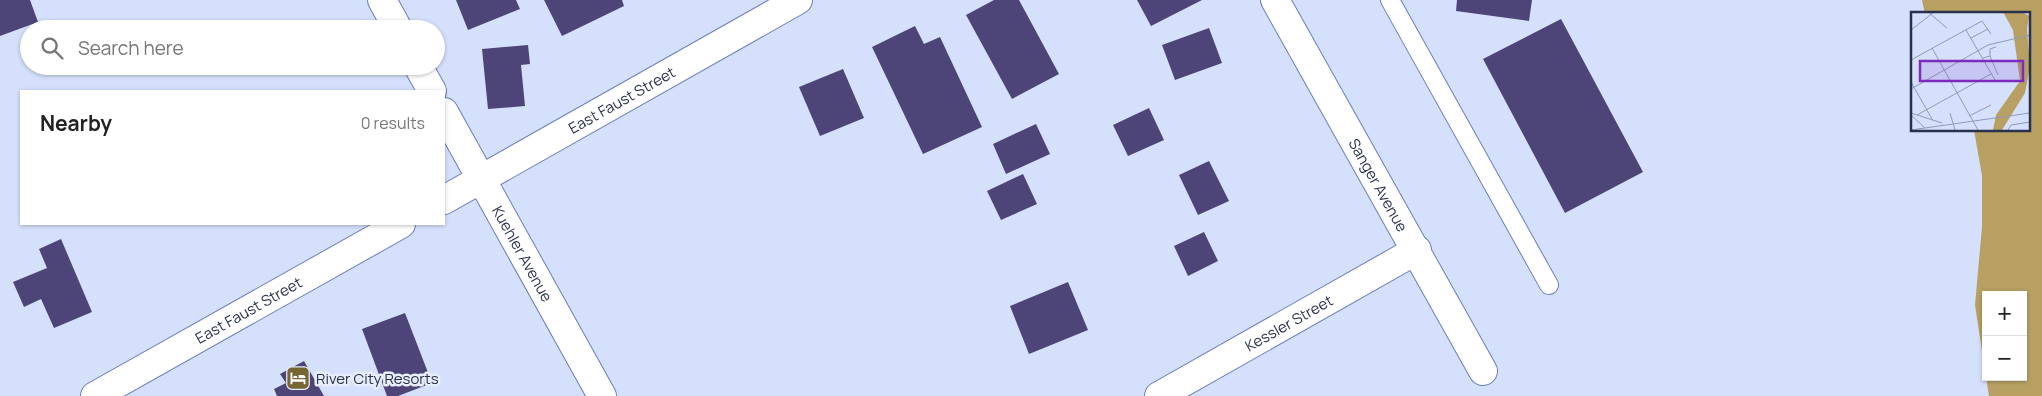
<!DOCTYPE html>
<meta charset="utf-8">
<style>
body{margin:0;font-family:Manrope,sans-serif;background:#f2f2f2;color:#222}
.controls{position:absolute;right:15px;bottom:15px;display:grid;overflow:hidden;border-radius:0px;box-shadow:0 1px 4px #0004}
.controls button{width:45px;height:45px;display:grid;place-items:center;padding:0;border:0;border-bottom:1px solid #e0e0e0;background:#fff;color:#222;font:25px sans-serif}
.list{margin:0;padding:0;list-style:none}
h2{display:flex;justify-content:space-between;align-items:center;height:65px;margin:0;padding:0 20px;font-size:21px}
h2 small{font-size:16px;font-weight:400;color:#767676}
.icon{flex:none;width:28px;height:28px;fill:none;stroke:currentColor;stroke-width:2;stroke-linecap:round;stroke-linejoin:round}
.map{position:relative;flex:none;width:2042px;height:396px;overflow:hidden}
.search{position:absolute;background:#fff;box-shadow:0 1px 4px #0004;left:20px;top:20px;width:425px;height:55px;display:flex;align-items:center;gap:12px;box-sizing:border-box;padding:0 18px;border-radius:28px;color:#767676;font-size:19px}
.panel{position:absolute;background:#fff;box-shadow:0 1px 4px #0004;left:20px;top:90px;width:425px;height:135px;border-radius:0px}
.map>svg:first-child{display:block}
</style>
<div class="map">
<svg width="2042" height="396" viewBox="0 0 2042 396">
<rect width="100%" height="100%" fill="#d5e0fc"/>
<path fill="#b7a062" d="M1922,0h120v396h-53l-3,-19h37v-82h-37v82l-11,-72 7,-78v-51l-8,-46h54v-116h-103z"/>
<path fill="#4d4478" d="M0,0h30l8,22 -38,14z
M456,0h60l4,9 -52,21z
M544,0h78l2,6 -62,30z
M994,0h25l40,74 -47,25 -46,-84z
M1137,0h65l-51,26z
M1457,0h75l-3,21 -73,-10z
M1561,19l82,153 -78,41 -82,-154z
M915,26l9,18 16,-7 42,90 -59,27 -51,-107z
M1209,28l13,35 -47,17 -13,-35z
M528,45l2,19 -9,1 4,41 -37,3 -6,-60z
M843,69l21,49 -44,18 -21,-49z
M1149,108l15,32 -36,16 -15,-31z
M1036,124l14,30 -44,20 -13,-30z
M1209,161l20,40 -31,14 -19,-40z
M1023,174l14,30 -36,16 -14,-29z
M1204,232l14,29 -30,15 -14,-30z
M61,239l31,73 -38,16 -13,-29 -17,8 -11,-25 34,-14 -8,-19z
M1068,282l20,48 -59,24 -19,-48z
M405,313l27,70 -34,13h-11l-25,-67z
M304,361l20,35h-47l-3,-7 12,-6 -6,-9z"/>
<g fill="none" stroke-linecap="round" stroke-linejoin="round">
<g stroke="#697dbe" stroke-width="20">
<path id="lane" d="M1390,0l159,285"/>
</g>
<g stroke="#697dbe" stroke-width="30">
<g id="street">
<path d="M382,0l16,29"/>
<path id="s1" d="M1275,0l208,371"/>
<path d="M418,66l14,25"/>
<path id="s2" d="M444,112l158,284"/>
<path id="s3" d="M444,200l354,-200"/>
<path id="s4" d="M95,396l306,-172"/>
<path id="s5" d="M1159,396l258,-146"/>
</g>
</g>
<use href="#lane" stroke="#fff" stroke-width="18"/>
<use href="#street" stroke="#fff" stroke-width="28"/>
</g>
<defs>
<g id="hotel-square" transform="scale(1.25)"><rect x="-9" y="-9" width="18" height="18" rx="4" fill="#776533" stroke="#e8edfb"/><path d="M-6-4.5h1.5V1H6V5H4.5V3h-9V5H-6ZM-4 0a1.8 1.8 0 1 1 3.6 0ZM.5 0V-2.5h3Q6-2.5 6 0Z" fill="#fff"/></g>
</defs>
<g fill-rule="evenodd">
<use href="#hotel-square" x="298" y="378"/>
</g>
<g text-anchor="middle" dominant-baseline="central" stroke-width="5" stroke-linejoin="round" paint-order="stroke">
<g font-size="15" fill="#29324d" stroke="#e8edfb">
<text stroke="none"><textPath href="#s3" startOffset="204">East Faust Street</textPath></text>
<text stroke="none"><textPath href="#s1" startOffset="212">Sanger Avenue</textPath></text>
<text stroke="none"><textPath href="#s2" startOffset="162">Kuehler Avenue</textPath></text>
<text stroke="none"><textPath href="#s4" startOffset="176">East Faust Street</textPath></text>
<text stroke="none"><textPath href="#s5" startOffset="149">Kessler Street</textPath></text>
</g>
<g font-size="15" fill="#29324d" stroke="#e8edfb" text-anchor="start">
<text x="316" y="378">River City Resorts</text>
</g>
</g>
<g transform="translate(1911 12)">
<rect width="119" height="119" fill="#d5e0fc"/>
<path d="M92,0h19l7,4 -2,13 3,38 -5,26 -23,37h-9l3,-15 24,-34 -7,-51z" fill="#b7a062"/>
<path fill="none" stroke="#909ab6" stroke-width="1" d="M17,0l19,16M0,18l23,-18M55,18l29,50M60,26l17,-9M21,36l46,82M79,44l8,19M72,46l7,-2v-7l6,-2M0,48l71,-39 9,13M0,70l21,37M0,77l77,-44 42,-10M0,101l31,10M39,101l5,17M0,103l14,13M6,103l74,-41M58,104l22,-11M0,118l119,-17M97,118l3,-5 19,-3"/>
<path fill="#7b2cbf" fill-opacity="0.15" stroke="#7b2cbf" stroke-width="2.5" d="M9,49h103v20h-103z"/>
<rect width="119" height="119" fill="none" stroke="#29324d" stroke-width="2.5"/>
</g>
</svg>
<div class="controls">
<button>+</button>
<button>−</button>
</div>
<div class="search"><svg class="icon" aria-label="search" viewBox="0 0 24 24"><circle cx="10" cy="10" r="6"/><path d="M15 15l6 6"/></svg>Search here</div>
<section class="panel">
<h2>Nearby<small>0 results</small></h2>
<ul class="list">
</ul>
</section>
</div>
